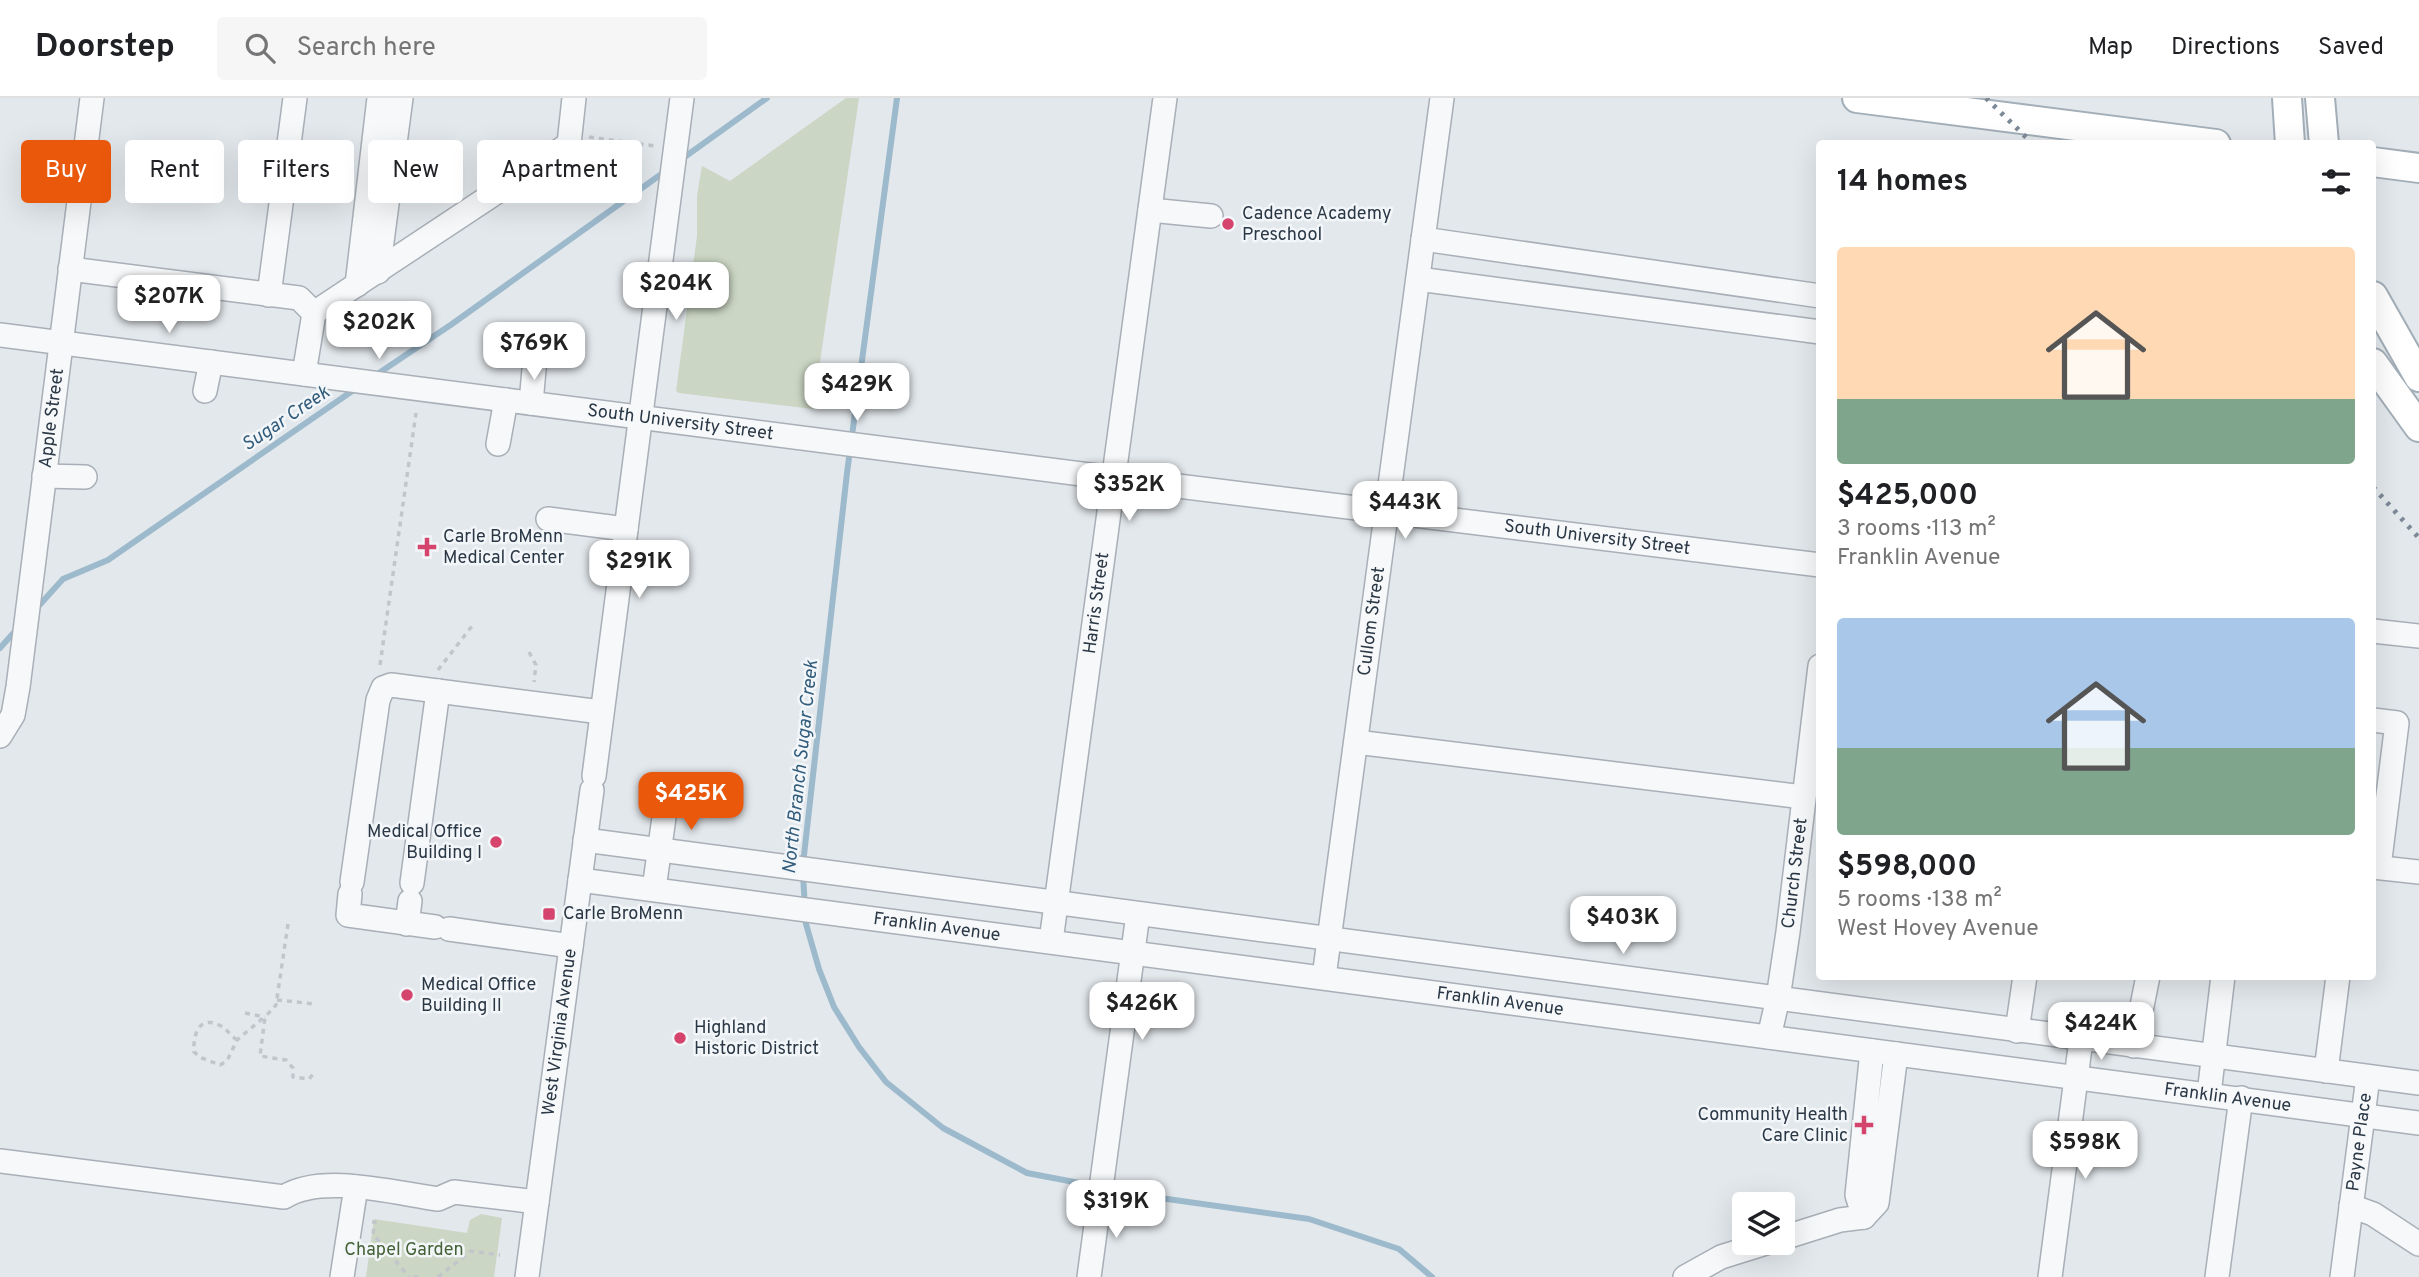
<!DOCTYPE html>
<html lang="en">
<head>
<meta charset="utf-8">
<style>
  body { margin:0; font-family:Overpass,sans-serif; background:#f6f6f6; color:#202124; height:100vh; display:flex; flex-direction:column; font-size:26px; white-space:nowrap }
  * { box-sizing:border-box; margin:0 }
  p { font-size:23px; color:#757577 }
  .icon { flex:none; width:38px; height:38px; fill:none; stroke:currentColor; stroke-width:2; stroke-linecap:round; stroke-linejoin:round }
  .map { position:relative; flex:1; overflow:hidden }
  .details { position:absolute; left:1816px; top:42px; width:560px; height:840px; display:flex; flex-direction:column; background:#fff; border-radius:7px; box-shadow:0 7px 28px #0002 }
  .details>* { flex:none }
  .hud { position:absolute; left:21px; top:42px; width:665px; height:63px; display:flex; gap:14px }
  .buttons { position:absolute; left:1732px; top:1094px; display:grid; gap:14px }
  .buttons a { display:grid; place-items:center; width:63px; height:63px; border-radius:7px; background:#fff; box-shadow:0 7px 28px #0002; font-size:35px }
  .price { position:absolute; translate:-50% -60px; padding:0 16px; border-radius:14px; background:#fff; color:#222; font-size:23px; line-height:46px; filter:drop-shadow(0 2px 4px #0008) }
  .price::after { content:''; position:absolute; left:50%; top:42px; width:21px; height:16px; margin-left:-10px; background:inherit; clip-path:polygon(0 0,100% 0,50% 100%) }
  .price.selected { background:#ea580c; color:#fff }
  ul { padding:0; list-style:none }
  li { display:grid; align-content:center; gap:14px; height:371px; padding:0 21px }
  li span { display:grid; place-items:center; height:217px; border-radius:7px; color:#555 }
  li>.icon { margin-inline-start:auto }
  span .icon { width:126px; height:126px; fill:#fffc; stroke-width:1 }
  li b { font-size:30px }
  h2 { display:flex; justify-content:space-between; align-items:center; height:84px; padding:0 21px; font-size:30px }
  .chip { padding:0 24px; border-radius:7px; background:#fff; box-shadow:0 7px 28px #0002; font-size:24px; line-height:63px }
  .chip.selected { background:#ea580c; color:#fff }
  header { display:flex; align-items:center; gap:42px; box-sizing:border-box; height:98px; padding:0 35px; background:#fff; border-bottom:2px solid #e0e0e0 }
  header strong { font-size:33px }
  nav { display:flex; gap:38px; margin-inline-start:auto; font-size:24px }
  .search { width:490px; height:63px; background:#f6f6f6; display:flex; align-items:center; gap:18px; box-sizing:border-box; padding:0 24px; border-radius:7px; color:#757577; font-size:26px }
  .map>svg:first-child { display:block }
</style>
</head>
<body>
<header>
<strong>Doorstep</strong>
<div class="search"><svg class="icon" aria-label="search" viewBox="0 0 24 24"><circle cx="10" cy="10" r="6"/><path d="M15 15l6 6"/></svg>Search here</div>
<nav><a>Map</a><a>Directions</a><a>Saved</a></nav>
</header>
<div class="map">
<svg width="2419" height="1179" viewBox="0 0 2419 1179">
  <rect width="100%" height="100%" fill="#e3e8ec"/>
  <!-- green -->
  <g fill="#cbd6c4">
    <path d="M 846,0 L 859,0 L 813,311 L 679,295 L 676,293 L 697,138 L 697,98 L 702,68 L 730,83 Z"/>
    <path d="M 481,1116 L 502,1120 L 494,1179 L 366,1179 L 374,1121 L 467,1135 L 470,1122 Z"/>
  </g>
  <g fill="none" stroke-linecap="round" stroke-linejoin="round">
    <!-- stream -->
    <g stroke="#9dbacd" stroke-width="6">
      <path d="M 679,63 L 767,0"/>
      <path d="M 373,279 L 452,226 L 667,72"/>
      <path d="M 35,512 L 63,481 L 108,462 L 358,289"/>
      <path d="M 0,550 L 18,530"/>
      <path d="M 803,766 L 847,375 L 897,0"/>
      <path d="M 803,777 L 806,826 L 819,871 L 834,909 L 859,949 L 886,984 L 943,1030 L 1027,1075 L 1153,1099 L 1309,1121 L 1399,1151 L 1432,1179"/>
    </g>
    <!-- minor casing -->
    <g stroke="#a8afb7" stroke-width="26">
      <g id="minor">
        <path d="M 1150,112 L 1211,118"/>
        <path d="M 1423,141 L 1820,198"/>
        <path d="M 70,171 L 299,200 L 314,215 L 569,46 L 574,0"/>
        <path d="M 378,174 L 401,0"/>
        <path d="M 1418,181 L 1820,234"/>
        <path d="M 357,187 L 379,0"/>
        <path d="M 269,197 L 295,0"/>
        <path id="s1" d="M 0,237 L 1113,380 L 1820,467"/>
        <path d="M 304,276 L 314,215"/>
        <path d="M 205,293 L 211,264"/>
        <path d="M 531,305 L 535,260"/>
        <path d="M 498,346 L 506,302"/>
        <path d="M 44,378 L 85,379"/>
        <path d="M 548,421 L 626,431"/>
        <path d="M 2373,533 L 2419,538"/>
        <path d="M 2373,622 L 2397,625 L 2379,769"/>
        <path id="s2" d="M 0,638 L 13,617 L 18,589 L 92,0"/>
        <path d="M 1356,644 L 1803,699"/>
        <path d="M 594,678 L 682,0"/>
        <path d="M 585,742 L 2419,985"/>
        <path d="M 2373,769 L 2419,774"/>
        <path id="s3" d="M 580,782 L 2419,1025"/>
        <path d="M 352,784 L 378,602 L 383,590 L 391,587 L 601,614"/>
        <path d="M 412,785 L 438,593"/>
        <path d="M 654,791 L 667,698"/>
        <path d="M 350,796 L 348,817 L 435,829"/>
        <path d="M 407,826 L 410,803"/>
        <path d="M 449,831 L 571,848"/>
        <path id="s4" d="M 1051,843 L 1165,0"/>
        <path id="s5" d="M 1324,879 L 1442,0"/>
        <path d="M 2017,933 L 2025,878"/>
        <path id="s6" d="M 1769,939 L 1778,900 L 1788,834 L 1820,568"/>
        <path d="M 2134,948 L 2148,878"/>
        <path d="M 1872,953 L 1857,1097 L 1864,1119 L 1877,1105 L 1896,956"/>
        <path d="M 2326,973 L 2338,878"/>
        <path d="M 2209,996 L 2223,878"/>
        <path d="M 0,1063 L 284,1099 C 322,1075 394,1095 438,1101 L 454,1094 L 537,1104"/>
        <path d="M 2351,1108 L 2373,1116 L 2419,1146"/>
        <path d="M 1783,1140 L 1840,1122 L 1864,1119"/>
        <path d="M 342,1179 L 356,1089"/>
        <path id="s7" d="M 527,1179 L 592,692"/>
        <path d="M 1089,1179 L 1138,816"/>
        <path d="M 1685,1179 L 1721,1159 L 1769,1144"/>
        <path d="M 2050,1179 L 2081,942"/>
        <path d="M 2217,1179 L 2241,1000"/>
        <path id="s8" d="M 2342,1179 L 2368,979"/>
      </g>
    </g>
    <!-- major casing -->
    <g stroke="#a2aeb8" stroke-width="32">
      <g id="major">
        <path d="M 1857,0 L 2216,46"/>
        <path d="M 2287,0 L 2290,46"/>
        <path d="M 2320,0 L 2324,46"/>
        <path d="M 2373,64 L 2419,70"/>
        <path d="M 2373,198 L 2419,279"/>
        <path d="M 2373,265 L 2419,329"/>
      </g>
    </g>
    <!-- path -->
    <g stroke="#c1c6cb" stroke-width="3.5" stroke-dasharray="5 5" stroke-linecap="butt">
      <path d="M 589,39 L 655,48"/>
      <path d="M 529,554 L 536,567 L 534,584"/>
      <path d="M 380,567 L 416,315"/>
      <path d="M 438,572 L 472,528"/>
      <path d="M 288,826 L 276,907 L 265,919 L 260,958 L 286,962 L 293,970 L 293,979 L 309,981 L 315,974"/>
      <path d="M 277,902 L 315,906"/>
      <path d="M 245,915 L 265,919"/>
      <path d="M 237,942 C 231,938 226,930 219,927 C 198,917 193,938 194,954 L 202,960 L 220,967 L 227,963 L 237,942 L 263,920"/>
      <path d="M 372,1124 L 375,1124 L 373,1136 L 409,1179"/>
      <path d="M 413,1179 L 418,1179"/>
      <path d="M 438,1179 L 471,1153 L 500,1157"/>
    </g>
    <!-- minor -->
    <use href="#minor" stroke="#f6f8fa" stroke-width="23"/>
    <!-- major -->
    <use href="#major" stroke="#fff" stroke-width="28"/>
    <!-- rail -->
    <g stroke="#7c8996" stroke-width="5" stroke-dasharray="3.5 7" stroke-linecap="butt">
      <path d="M 1986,0 L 2033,46"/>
      <path d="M 2373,389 L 2419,440"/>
    </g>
  </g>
  <!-- markers -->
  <g fill="#d5446c" stroke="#f3f6f9" stroke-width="2.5">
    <circle cx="1228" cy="126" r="7"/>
    <path d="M423.5 438.5h7v7h7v7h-7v7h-7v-7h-7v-7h7z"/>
    <circle cx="496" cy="744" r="7"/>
    <rect x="542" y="809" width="14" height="14" rx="3.5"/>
    <circle cx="407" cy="897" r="7"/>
    <circle cx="680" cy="940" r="7"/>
    <path d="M1860.5 1016.5h7v7h7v7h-7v7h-7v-7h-7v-7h7z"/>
  </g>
  <g text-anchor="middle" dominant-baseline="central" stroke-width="5" stroke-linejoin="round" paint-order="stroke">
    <!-- poi labels -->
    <g font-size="18" fill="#2a3745" stroke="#f3f6f9" text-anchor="start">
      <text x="1242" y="116">Cadence Academy<tspan x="1242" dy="21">Preschool</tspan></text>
      <text x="443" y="439">Carle BroMenn<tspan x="443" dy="21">Medical Center</tspan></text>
      <text x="482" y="734" text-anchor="end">Medical Office<tspan x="482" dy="21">Building I</tspan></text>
      <text x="563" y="816">Carle BroMenn</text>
      <text x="421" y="887">Medical Office<tspan x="421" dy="21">Building II</tspan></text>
      <text x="694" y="930">Highland<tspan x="694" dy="21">Historic District</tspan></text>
      <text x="1848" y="1017" text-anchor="end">Community Health<tspan x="1848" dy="21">Care Clinic</tspan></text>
    </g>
    <!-- street labels -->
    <g font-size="18" fill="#2a3745" stroke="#f3f6f9">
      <text stroke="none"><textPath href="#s2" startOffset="324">Apple Street</textPath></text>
      <text stroke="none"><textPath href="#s1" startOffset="686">South University Street</textPath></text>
      <text stroke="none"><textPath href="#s1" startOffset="1610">South University Street</textPath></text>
      <text stroke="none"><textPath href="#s4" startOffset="341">Harris Street</textPath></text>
      <text stroke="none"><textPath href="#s5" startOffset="359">Cullom Street</textPath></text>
      <text stroke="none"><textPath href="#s6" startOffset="166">Church Street</textPath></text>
      <text stroke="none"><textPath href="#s3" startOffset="360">Franklin Avenue</textPath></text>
      <text stroke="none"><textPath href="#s3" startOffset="928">Franklin Avenue</textPath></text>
      <text stroke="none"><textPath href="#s7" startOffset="247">West Virginia Avenue</textPath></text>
      <text stroke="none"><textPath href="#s3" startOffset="1662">Franklin Avenue</textPath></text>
      <text stroke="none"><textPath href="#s8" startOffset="136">Payne Place</textPath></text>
    </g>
    <!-- park labels -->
    <g font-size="18" fill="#446236" stroke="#f3f6f9">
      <text x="404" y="1152">Chapel Garden</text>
    </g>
    <!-- water labels -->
    <g font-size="19" font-style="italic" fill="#325c7b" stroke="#f3f6f9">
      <text transform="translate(286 321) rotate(-34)">Sugar Creek</text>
      <text transform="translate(801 669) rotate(-84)">North Branch Sugar Creek</text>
    </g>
  </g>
</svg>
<div class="buttons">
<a><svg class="icon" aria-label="layers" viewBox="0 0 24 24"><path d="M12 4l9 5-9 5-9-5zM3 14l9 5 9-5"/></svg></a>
</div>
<b class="price" style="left:676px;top:224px">$204K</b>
<b class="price" style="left:169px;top:237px">$207K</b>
<b class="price" style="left:379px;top:263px">$202K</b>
<b class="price" style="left:534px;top:284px">$769K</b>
<b class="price" style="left:857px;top:325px">$429K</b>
<b class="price" style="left:1129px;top:425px">$352K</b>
<b class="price" style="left:1405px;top:443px">$443K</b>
<b class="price" style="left:639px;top:502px">$291K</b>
<b class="price selected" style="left:691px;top:734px">$425K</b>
<b class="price" style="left:1623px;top:858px">$403K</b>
<b class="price" style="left:1142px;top:944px">$426K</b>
<b class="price" style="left:2101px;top:964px">$424K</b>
<b class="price" style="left:2085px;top:1083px">$598K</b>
<b class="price" style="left:1116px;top:1142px">$319K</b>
<div class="hud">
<a class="chip selected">Buy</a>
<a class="chip">Rent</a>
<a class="chip">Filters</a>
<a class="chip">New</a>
<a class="chip">Apartment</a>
</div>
<section class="details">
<h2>14 homes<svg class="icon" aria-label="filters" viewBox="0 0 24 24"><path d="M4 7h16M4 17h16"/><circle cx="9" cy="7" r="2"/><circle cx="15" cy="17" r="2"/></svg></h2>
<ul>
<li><span style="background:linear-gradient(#ffd9b3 70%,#7fa58c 0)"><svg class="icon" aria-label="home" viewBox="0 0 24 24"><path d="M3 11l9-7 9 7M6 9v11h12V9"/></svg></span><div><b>$425,000</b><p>3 rooms · 113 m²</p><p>Franklin Avenue</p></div></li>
<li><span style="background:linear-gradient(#a9c7e8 60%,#7fa58c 0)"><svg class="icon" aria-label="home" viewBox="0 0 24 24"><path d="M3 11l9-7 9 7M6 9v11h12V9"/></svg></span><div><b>$598,000</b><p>5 rooms · 138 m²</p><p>West Hovey Avenue</p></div></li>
</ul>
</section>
</div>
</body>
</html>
